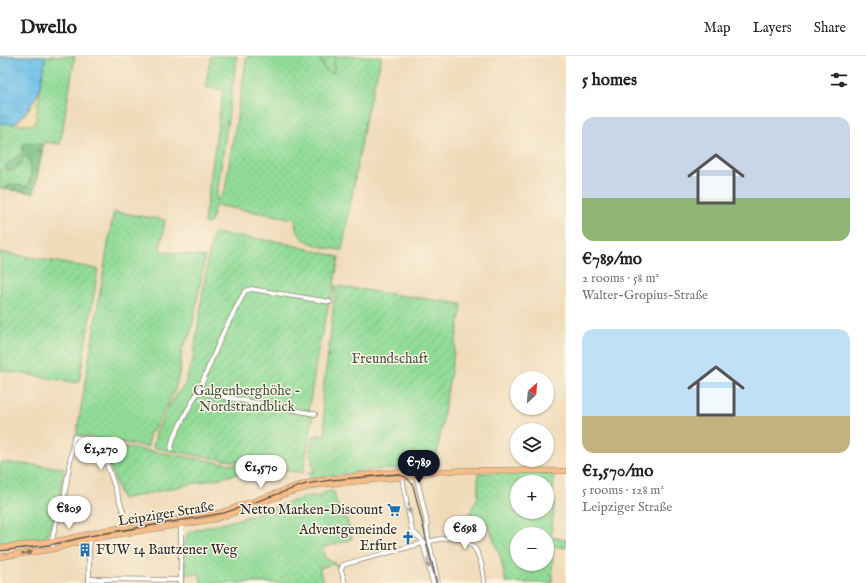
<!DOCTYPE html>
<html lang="en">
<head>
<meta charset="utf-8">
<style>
  body { margin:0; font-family:"IM FELL English",serif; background:#f2f2f2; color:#222; height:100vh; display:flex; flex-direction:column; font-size:15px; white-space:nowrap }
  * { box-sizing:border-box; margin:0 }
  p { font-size:13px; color:#767676 }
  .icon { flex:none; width:22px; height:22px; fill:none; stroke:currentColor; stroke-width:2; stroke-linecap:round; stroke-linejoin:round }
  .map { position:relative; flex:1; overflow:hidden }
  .drawer { display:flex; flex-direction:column; background:#fff; width:300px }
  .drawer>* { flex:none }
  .needle { width:26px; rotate:26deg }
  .fabs { position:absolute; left:510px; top:315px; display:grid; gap:8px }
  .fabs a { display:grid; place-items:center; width:44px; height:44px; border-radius:50%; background:#fff; box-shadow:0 1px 3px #0004; font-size:20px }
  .price { position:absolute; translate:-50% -34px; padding:0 9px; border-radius:14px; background:#fff; color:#222; font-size:13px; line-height:26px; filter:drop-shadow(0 1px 2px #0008) }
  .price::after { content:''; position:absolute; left:50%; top:24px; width:12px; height:9px; margin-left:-6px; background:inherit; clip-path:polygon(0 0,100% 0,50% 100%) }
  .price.selected { background:#111827; color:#fff }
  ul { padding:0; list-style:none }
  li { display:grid; align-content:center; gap:8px; height:212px; padding:0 16px }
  li span { display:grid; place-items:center; height:124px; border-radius:12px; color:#555 }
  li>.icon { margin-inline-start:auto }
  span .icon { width:72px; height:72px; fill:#fffc; stroke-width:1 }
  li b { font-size:17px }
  h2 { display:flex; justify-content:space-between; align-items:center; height:48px; padding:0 16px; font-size:17px }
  header { display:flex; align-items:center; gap:24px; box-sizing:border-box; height:56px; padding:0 20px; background:#fff; border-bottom:1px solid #e0e0e0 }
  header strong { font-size:19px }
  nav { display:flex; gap:22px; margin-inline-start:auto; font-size:14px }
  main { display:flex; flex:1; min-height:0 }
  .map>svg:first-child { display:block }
</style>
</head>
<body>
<header>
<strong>Dwello</strong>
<nav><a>Map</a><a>Layers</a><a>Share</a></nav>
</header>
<main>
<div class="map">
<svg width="566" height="527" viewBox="0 0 566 527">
  <defs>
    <pattern id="grass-dots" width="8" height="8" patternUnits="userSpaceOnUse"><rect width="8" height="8" fill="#92dc97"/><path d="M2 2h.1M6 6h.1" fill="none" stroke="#7ebd82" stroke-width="1.8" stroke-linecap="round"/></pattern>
    <pattern id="forest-firs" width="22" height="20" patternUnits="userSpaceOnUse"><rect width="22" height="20" fill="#75bc80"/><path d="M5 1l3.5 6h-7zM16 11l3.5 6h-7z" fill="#609969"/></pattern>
    <pattern id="sand-dots" width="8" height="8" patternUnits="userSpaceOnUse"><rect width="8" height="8" fill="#eeda9e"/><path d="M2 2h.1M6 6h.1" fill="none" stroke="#cb8" stroke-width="1.8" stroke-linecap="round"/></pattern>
    <pattern id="garden-furrows" width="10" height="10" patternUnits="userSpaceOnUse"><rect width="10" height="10" fill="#92dc97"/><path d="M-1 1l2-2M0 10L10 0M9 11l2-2" fill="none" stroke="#7ebd82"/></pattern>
    <pattern id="water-ripples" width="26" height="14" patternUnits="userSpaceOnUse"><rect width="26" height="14" fill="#6cc0e8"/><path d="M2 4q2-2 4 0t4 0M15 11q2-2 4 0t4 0" fill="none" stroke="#599cbc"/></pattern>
  </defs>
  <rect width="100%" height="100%" fill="#fcf5e5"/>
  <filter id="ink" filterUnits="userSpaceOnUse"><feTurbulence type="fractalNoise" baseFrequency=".025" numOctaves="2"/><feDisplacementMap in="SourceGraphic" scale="8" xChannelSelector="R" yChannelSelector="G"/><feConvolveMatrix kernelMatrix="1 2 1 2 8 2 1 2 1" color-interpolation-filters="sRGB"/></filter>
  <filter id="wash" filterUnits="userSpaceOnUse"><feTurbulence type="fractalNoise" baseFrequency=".012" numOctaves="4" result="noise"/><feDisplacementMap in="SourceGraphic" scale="16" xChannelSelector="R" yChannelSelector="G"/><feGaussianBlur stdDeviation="0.9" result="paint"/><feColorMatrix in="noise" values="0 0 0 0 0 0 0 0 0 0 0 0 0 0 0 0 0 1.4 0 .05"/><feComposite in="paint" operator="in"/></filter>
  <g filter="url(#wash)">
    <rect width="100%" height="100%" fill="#f0dbb9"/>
    <!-- grass -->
    <g fill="url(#grass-dots)" stroke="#5e8461" fill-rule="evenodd">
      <path d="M 0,0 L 75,0 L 60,88 L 44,86 L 34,137 L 0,132 Z"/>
      <path d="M 211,0 L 237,0 L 216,145 L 222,139 L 225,133 L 247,0 L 319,0 L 325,14 L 333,17 L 335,0 L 382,0 L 367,55 L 342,194 C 328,193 304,189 297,175 C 295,171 296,167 295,163 L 215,149 L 211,166 L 208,168 L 204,167 L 223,34 L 205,31 Z"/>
      <path d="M 116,156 L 165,164 L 160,195 L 205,201 L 191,277 L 182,292 L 180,313 L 175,334 L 153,375 L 150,376 L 148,391 L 77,379 L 77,376 L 113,158 Z"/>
      <path d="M 0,406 L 64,412 L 58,453 L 46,481 L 0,489 Z"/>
      <path d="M 478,417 L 552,417 L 554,420 L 553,441 L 555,443 L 551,481 L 566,484 L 566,492 L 553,490 L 552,527 L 506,527 L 501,503 L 488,468 L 469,458 L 478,441 ZM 517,426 L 547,426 L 547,456 L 517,456 ZM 517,478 L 547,478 L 547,508 L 517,508 Z"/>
      <path d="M 332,435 L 334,436 L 341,462 L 346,461 L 352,483 L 322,492 L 325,502 L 340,510 L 339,512 L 333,508 L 320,512 L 320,516 L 325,527 L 201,527 L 200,518 L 185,518 L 185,490 L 187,478 C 199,471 212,471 225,467 C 253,460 279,449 305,441 L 315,440 L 319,443 L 319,439 L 326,436 Z"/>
    </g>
    <!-- forest -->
    <path fill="url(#forest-firs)" stroke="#507456" d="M 31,87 L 43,89 L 34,137 L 6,133 L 8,129 L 13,128 L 27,131 L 31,120 L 31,110 L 28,102 L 24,100 L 21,108 L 12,115 L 10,113 L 7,116 L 5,112 C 11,98 23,105 23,88 Z"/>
    <!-- sand -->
    <path fill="url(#sand-dots)" stroke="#8c8264" d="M 40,32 L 35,69 L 13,68 C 26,61 34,45 40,32 Z"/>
    <!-- garden -->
    <g fill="url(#garden-furrows)" stroke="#5e8461">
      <path d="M 319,0 L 335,0 L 333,17 L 325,14 Z"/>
      <path d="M 214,177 L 280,186 L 339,201 L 333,233 L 318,293 L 308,359 L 313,360 L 303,417 L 153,392 L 156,377 L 169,349 L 185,328 L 193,304 L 208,202 Z"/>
      <path d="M 0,196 L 98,213 L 79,327 L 0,314 Z"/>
      <path d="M 335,230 L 462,248 L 435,410 L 375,414 L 311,422 L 308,418 L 308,416 L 314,415 L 310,395 L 313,380 L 326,378 L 322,341 L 331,277 Z"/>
      <path d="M 101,387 L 261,413 L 122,443 Z"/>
    </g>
    <!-- water -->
    <path fill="url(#water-ripples)" stroke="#4c768a" d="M 0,0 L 46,0 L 40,32 L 34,45 L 18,65 L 13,68 L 0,67 Z"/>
  </g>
  <g filter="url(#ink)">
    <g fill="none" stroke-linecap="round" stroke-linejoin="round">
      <!-- minor casing -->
      <g stroke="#8e8372" stroke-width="5.5">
        <g id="minor">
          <path d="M 198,336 L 315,358"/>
          <path d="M 171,393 L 173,383 L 187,355 L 198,336 L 223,277 L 245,235 L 251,233 L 330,246"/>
          <path d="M 404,419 L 402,421 L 412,475 L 421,483 L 423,487 L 433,527"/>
          <path d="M 414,419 L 417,423 L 426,462 L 428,481 L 438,527"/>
          <path d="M 54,493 L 52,484 L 56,466 L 62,454 L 74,381 L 99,385 L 123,455"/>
          <path d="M 89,523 L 181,524"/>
          <path d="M 89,527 L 89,480"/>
          <path d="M 181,527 L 181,465"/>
          <path d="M 345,527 L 341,514 L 343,509 C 363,503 384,498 405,492 C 418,489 446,479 459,482 C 479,486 483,510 484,527"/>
        </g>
      </g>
      <!-- major casing -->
      <g stroke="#8e8372" stroke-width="6">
        <g id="major">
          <path d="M 0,492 L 63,484 L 106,474 L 219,457 L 294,431 L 315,425 L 381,417 L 420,415 L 427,416"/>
          <path d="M 0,501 L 54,493 L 89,483 L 216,463 L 291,436 L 317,429 L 415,420 L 428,416 L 472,414 L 566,415"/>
        </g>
      </g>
      <!-- minor -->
      <use href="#minor" stroke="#fff" stroke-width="4"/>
      <!-- major -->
      <use href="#major" stroke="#f7bd88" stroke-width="5"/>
      <!-- tram -->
      <path stroke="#2b2b2b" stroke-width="1" d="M 0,495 L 50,489 L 89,480 L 224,457 L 306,428 L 331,424 L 396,418 L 406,421 L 413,429 L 437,527"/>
    </g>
    <!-- one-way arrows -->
    <defs><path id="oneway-solid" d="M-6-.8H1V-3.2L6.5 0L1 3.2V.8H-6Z"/></defs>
    <g fill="#a0a0a0">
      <use href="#oneway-solid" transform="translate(409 452) rotate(81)"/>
      <use href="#oneway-solid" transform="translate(428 507) rotate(77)"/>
    </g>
    <use fill="#876d55" href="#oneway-solid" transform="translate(27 497) rotate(-9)"/>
  </g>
  <!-- icons -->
  <defs>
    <g id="supermarket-bare" transform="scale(1.08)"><path d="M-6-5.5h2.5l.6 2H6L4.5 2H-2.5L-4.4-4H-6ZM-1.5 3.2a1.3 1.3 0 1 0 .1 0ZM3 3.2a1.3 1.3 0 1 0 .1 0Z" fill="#1f6fb2" stroke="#fcf5e5" stroke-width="2.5" paint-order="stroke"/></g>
    <g id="church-bare" transform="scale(1.08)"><path d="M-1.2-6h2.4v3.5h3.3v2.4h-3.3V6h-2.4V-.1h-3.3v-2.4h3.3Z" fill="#1f6fb2" stroke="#fcf5e5" stroke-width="2.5" paint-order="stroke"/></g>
    <g id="building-bare" transform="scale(1.08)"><path d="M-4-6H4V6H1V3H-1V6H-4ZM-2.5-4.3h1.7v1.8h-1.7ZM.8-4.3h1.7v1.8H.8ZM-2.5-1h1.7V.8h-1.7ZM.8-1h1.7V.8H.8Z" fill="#1f6fb2" stroke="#fcf5e5" stroke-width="2.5" paint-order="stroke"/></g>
  </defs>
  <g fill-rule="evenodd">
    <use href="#supermarket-bare" x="394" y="454"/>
    <use href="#church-bare" x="408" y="482"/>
    <use href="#building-bare" x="85" y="494"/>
  </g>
  <g text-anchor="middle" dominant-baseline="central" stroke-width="3" stroke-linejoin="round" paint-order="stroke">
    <!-- park labels -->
    <g font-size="14" fill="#455746" stroke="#fcf5e5">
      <text x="390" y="303">Freundschaft</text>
      <text x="247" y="335">Galgenberghöhe -<tspan x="247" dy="16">Nordstrandblick</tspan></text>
    </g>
    <!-- poi labels -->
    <g font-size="14" fill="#2b2b2b" stroke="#fcf5e5" text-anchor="end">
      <text x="383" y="454">Netto Marken-Discount</text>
      <text x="397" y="474">Adventgemeinde<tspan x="397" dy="16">Erfurt</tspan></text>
      <text x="96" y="494" text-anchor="start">FUW 14 Bautzener Weg</text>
    </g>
    <!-- street labels -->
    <g font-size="14" fill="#2b2b2b" stroke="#fcf5e5">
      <text transform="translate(166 458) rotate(-9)">Leipziger Straße</text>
    </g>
  </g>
</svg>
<div class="fabs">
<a><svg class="needle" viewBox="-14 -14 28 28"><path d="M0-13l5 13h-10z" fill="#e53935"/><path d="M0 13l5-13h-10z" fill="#767676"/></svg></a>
<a><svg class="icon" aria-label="layers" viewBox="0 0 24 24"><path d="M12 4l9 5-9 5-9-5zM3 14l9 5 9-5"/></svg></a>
<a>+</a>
<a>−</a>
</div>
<b class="price" style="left:101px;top:415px">€1,270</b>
<b class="price selected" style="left:419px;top:428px">€789</b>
<b class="price" style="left:261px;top:433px">€1,570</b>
<b class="price" style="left:69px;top:474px">€809</b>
<b class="price" style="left:465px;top:494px">€698</b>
</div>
<section class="drawer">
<h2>5 homes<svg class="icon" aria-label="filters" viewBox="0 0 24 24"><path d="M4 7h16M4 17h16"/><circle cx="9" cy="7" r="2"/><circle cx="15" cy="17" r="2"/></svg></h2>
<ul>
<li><span style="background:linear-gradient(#c9d6e8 65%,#8fb573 0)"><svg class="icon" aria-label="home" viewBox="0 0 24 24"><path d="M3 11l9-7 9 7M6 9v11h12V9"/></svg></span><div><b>€789/mo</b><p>2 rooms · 58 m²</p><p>Walter-Gropius-Straße</p></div></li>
<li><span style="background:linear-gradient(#bfe0f5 70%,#c2b280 0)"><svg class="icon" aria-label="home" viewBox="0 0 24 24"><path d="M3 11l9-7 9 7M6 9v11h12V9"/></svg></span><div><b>€1,570/mo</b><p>5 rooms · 128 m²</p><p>Leipziger Straße</p></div></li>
</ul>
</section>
</main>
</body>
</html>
